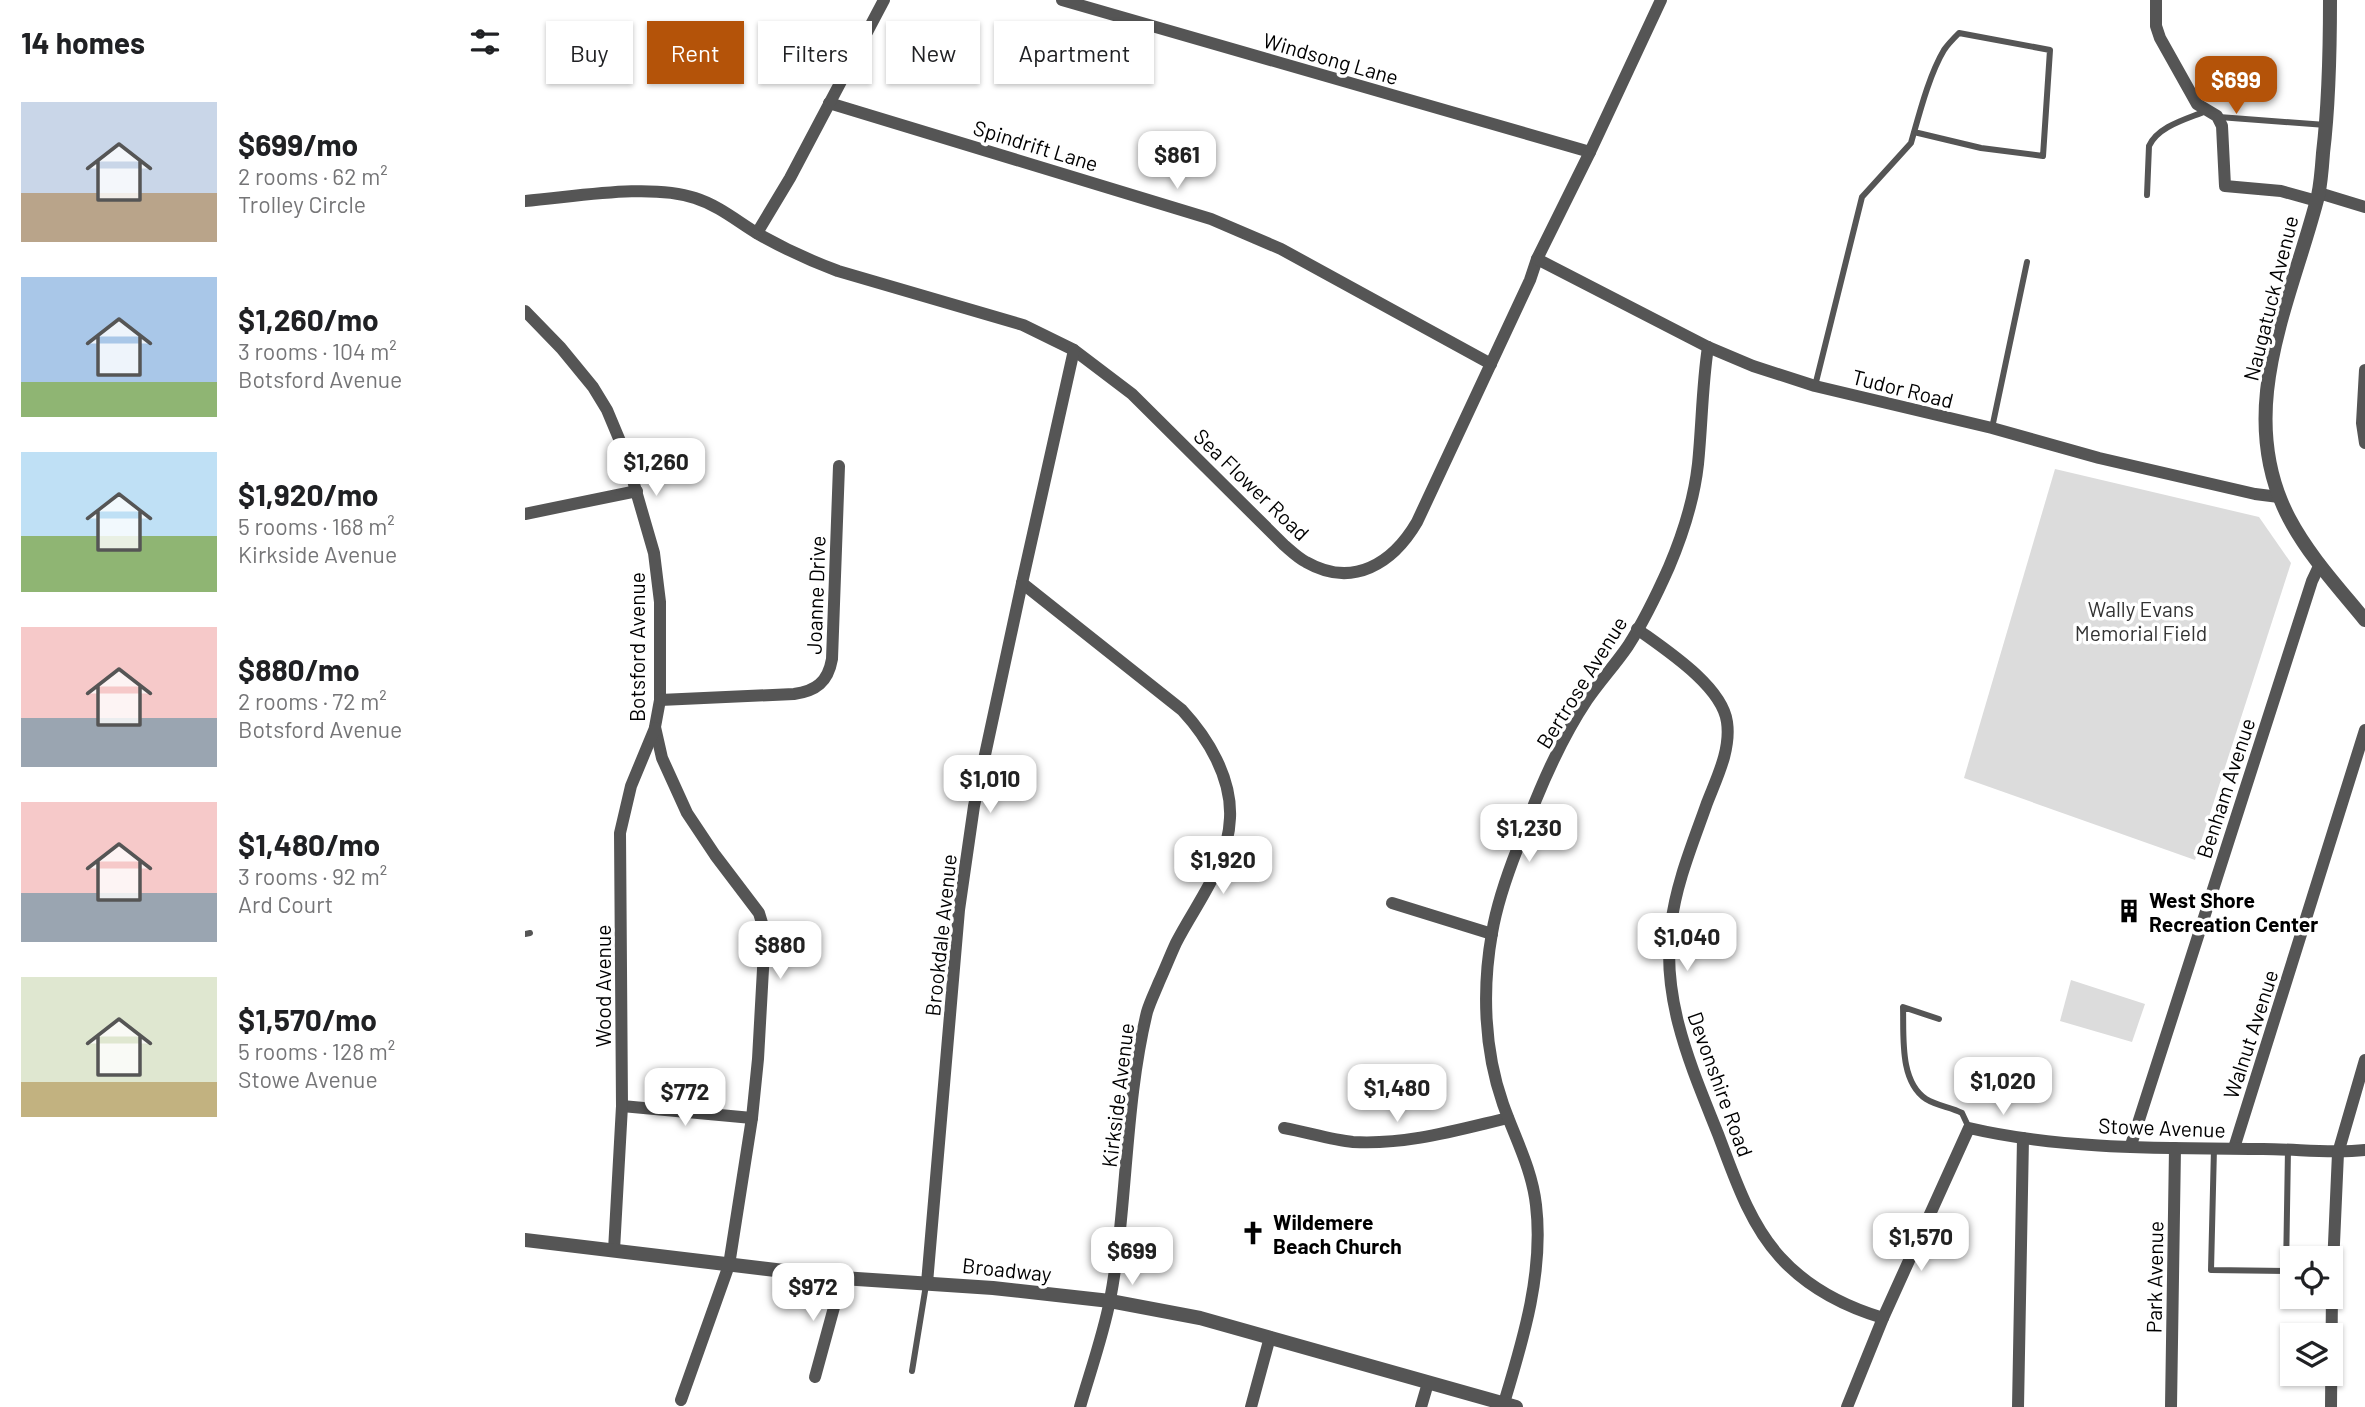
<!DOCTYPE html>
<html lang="en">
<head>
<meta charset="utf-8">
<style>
  body { margin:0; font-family:Barlow,sans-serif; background:#f2f2f2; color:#202124; height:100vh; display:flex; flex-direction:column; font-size:26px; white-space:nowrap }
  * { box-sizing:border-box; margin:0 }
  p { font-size:23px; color:#757577 }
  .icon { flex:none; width:38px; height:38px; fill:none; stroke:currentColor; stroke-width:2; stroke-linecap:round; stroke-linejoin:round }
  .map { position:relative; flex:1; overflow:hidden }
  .side { display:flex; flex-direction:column; background:#fff; width:525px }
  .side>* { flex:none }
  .hud { position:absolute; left:21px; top:21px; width:665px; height:63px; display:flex; gap:14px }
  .controls { position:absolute; left:1755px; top:1246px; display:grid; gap:14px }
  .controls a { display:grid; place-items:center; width:63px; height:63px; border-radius:0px; background:#fff; box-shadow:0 2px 5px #0004; font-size:35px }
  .price { position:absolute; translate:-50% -60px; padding:0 16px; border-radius:14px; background:#fff; color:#222; font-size:23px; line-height:46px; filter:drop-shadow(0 2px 4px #0008) }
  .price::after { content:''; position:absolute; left:50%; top:42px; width:21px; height:16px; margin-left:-10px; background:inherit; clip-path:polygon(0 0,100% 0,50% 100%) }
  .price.on { background:#b45309; color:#fff }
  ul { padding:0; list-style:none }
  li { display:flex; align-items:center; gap:21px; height:175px; padding:0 21px }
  li span { display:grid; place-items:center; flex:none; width:196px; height:140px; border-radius:0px; color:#555 }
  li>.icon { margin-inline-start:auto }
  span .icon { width:84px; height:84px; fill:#fffc; stroke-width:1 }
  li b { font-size:30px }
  h2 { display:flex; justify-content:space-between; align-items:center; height:84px; padding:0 21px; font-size:30px }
  .pill { padding:0 24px; border-radius:0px; background:#fff; box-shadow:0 2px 5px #0004; font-size:24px; line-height:63px }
  .pill.on { background:#b45309; color:#fff }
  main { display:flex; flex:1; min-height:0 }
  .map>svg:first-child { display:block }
</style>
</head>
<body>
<main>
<section class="side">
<h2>14 homes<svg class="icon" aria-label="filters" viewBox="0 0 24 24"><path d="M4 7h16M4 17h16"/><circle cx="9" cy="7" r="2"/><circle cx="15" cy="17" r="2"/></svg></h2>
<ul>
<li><span style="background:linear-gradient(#c9d6e8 65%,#b9a48a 0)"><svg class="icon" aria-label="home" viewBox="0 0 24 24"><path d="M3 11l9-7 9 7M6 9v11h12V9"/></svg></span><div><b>$699/mo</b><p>2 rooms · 62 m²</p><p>Trolley Circle</p></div></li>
<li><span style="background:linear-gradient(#a9c7e8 75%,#8fb573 0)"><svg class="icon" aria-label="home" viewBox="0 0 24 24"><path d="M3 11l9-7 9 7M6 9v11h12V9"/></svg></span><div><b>$1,260/mo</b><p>3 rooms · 104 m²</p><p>Botsford Avenue</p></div></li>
<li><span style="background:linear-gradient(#bfe0f5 60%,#8fb573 0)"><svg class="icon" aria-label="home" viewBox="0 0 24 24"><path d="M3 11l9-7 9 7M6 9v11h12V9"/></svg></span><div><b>$1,920/mo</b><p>5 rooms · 168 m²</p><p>Kirkside Avenue</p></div></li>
<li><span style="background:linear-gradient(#f6c9c9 65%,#9aa5b1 0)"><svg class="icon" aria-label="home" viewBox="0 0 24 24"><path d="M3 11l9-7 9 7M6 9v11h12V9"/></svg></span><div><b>$880/mo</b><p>2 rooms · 72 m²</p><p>Botsford Avenue</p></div></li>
<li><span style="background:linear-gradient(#f6c9c9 65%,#9aa5b1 0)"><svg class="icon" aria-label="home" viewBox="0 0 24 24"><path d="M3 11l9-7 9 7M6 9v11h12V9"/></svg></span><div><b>$1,480/mo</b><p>3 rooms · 92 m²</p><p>Ard Court</p></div></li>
<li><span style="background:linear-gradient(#dfe7d0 75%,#c2b280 0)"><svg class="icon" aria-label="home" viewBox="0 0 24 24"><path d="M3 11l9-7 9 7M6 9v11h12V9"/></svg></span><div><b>$1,570/mo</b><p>5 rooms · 128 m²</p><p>Stowe Avenue</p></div></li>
</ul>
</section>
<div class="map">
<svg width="1840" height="1407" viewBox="0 0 1840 1407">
  <rect width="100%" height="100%" fill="#fff"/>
  <!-- green -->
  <g fill="#dcdcdc">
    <path d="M 1530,469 L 1734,517 L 1766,563 L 1670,860 L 1439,778 Z"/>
    <path d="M 1546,980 L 1620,1004 L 1607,1042 L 1535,1021 Z"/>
  </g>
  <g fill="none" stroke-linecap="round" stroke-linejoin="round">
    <!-- service -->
    <g stroke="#555" stroke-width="6">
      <path d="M 1694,117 L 1801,125"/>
      <path d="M 1622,195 L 1624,146 C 1633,126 1662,119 1681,111"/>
      <path d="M 1290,386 L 1337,197 L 1386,143 C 1394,115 1404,75 1419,50 C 1423,44 1429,38 1434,33 L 1525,50 L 1518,156 L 1456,148 L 1389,132"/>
      <path d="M 1467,428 L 1502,262"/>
      <path d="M 0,934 L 5,933"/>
      <path d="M 1414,1019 L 1378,1007 C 1379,1035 1374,1081 1401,1099 C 1412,1106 1426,1107 1437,1113 L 1444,1128"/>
      <path d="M 1689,1148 L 1686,1270 L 1761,1271 L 1763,1149"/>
      <path d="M 387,1371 L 401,1285"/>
    </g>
    <!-- minor -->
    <g stroke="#555" stroke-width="12">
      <path d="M 537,0 L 1065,152"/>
      <path d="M 1631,0 L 1631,26 L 1635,38 L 1672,104 L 1692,116 L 1697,126 L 1700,186 L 1756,191 L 1792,201"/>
      <path d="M 304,103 L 686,219 L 756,249 L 966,364"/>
      <path d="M 1794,193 L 1840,207"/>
      <path d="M 0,201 C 50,197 124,183 170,198 C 195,206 213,222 235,235 C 260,249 286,261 313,271 L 498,325 L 549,350 L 607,394 L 759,545 C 766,551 773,558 781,562 C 828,589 868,563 892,522 L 1005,280 L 1012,259 L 1065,152 L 1136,0"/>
      <path d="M 232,233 L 265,178 L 359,0"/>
      <path d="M 1012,259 L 1183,347 L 1228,366 L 1290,386 L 1467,428 L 1574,458 L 1730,494 L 1754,497"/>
      <path d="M 0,311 L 36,348 L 68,387 L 82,410 L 100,453 L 129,553 L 135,602 L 135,700 L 130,727 L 137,758 L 162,813 L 190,855 L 234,913 L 240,933 L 233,1059 L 227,1118 L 204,1265 L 156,1400"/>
      <path d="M 1840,370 L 1837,423 L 1840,443"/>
      <path d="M 0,514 L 112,491"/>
      <path d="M 497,583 L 657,710 C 683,738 707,778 705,818 C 703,866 672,902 651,943 C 645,956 640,969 634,982 C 630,992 625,1002 622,1012 C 599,1106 603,1205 585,1300 C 578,1336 565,1372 555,1407"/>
      <path d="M 1112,629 C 1141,650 1197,686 1202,722 C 1206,750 1192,777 1182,803 C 1168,843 1151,883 1146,925 C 1136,1000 1166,1066 1193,1134 C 1209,1176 1224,1223 1255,1257 C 1283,1288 1318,1306 1358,1318"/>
      <path d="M 135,700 L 269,694 C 291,691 303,682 307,659 L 314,466"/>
      <path d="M 867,903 L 967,934"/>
      <path d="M 97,1106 L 227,1118"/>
      <path d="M 759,1128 C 782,1132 806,1140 828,1142 C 882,1145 932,1130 983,1118"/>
      <path d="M 1606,1145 L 1787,581 L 1795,564"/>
      <path d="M 1709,1148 L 1840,730"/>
      <path d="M 89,1250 L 97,1106 L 95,833 L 106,786 L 130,728"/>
      <path d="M 402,1283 L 434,910 L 449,806 L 497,583 L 549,350"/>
      <path d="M 290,1377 L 317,1278"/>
      <path d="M 979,1403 C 998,1340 1019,1272 1011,1205 C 1007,1169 990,1138 978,1104 C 959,1050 957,989 967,933 C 972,903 982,875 993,847 C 1011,796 1032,745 1062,700 C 1075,681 1090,665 1103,646 C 1119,621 1132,594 1144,567 C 1158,534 1169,500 1173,464 C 1177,425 1177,386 1183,347"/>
      <path d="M 726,1407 L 745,1337"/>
      <path d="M 896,1407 L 903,1383"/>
      <path d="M 1322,1407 L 1358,1318 L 1444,1128 C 1538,1150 1643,1148 1738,1149 C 1773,1149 1806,1154 1840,1150"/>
      <path d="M 1493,1407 L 1498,1138"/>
      <path d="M 1646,1407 L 1650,1148"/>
      <path d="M 1806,1407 L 1807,1289 L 1813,1153 L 1840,1060"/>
    </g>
    <!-- tertiary -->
    <g stroke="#555" stroke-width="14">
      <path d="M 1805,0 C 1805,51 1804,103 1798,153 C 1797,167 1796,182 1793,196 C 1766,302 1708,411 1764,518 C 1784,556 1814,588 1840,620"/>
      <path d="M 0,1240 L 317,1278 L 468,1288 L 585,1301 L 675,1318 L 991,1407"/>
    </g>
  </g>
  <!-- icons -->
  <defs>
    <g id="building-bare" transform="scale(1.89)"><path d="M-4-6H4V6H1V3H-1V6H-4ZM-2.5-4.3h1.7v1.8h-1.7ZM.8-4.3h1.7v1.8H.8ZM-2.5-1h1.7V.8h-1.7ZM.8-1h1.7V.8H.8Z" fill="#000" stroke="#fff" stroke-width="2.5" paint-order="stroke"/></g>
    <g id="church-bare" transform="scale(1.89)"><path d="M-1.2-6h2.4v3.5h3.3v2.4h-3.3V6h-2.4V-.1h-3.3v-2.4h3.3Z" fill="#000" stroke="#fff" stroke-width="2.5" paint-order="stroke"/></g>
  </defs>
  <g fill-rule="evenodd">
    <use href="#building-bare" x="1604" y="911"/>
    <use href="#church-bare" x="728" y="1233"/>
  </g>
  <g text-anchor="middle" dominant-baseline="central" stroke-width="7" stroke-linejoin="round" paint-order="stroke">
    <!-- street labels -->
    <g font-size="21" fill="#000" stroke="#fff">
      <text transform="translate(806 58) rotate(16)">Windsong Lane</text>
      <text transform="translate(511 145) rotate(17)">Spindrift Lane</text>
      <text transform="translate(1745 298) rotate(-76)">Naugatuck Avenue</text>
      <text transform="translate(1378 388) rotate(14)">Tudor Road</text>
      <text transform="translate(727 484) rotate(44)">Sea Flower Road</text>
      <text transform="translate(290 595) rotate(-88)">Joanne Drive</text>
      <text transform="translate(111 647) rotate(-90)">Botsford Avenue</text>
      <text transform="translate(1056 682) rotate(-58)">Bertrose Avenue</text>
      <text transform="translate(1700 788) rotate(-72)">Benham Avenue</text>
      <text transform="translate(415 935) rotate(-84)">Brookdale Avenue</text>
      <text transform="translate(77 986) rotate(-90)">Wood Avenue</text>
      <text transform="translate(1725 1034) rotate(-72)">Walnut Avenue</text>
      <text transform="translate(1196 1084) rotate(70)">Devonshire Road</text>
      <text transform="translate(592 1095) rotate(-83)">Kirkside Avenue</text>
      <text transform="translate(1637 1127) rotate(2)">Stowe Avenue</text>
      <text transform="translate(482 1269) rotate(6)">Broadway</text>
      <text transform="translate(1629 1277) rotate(-89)">Park Avenue</text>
    </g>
    <!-- park labels -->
    <g font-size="21" fill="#333" stroke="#fff">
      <text x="1616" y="608">Wally Evans<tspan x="1616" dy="24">Memorial Field</tspan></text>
    </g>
    <!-- poi labels -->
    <g font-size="21" font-weight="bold" fill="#000" stroke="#fff" text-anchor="start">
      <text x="1624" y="899">West Shore<tspan x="1624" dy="24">Recreation Center</tspan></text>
      <text x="748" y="1221">Wildemere<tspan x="748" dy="24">Beach Church</tspan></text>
    </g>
  </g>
</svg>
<div class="controls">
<a><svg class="icon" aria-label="locate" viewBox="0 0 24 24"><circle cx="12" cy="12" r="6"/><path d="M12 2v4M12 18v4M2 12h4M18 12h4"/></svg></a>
<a><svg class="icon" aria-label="layers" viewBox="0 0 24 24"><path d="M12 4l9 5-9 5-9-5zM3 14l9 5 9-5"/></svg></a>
</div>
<b class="price on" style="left:1711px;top:116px">$699</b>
<b class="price" style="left:652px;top:191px">$861</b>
<b class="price" style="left:131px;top:498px">$1,260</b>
<b class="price" style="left:465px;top:815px">$1,010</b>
<b class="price" style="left:1004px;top:864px">$1,230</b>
<b class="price" style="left:698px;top:896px">$1,920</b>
<b class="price" style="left:1162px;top:973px">$1,040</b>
<b class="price" style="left:255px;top:981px">$880</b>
<b class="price" style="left:1478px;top:1117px">$1,020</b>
<b class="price" style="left:872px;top:1124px">$1,480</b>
<b class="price" style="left:160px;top:1128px">$772</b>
<b class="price" style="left:1396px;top:1273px">$1,570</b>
<b class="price" style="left:607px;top:1287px">$699</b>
<b class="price" style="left:288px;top:1323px">$972</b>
<div class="hud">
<a class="pill">Buy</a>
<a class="pill on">Rent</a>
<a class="pill">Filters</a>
<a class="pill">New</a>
<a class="pill">Apartment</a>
</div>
</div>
</main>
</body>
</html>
